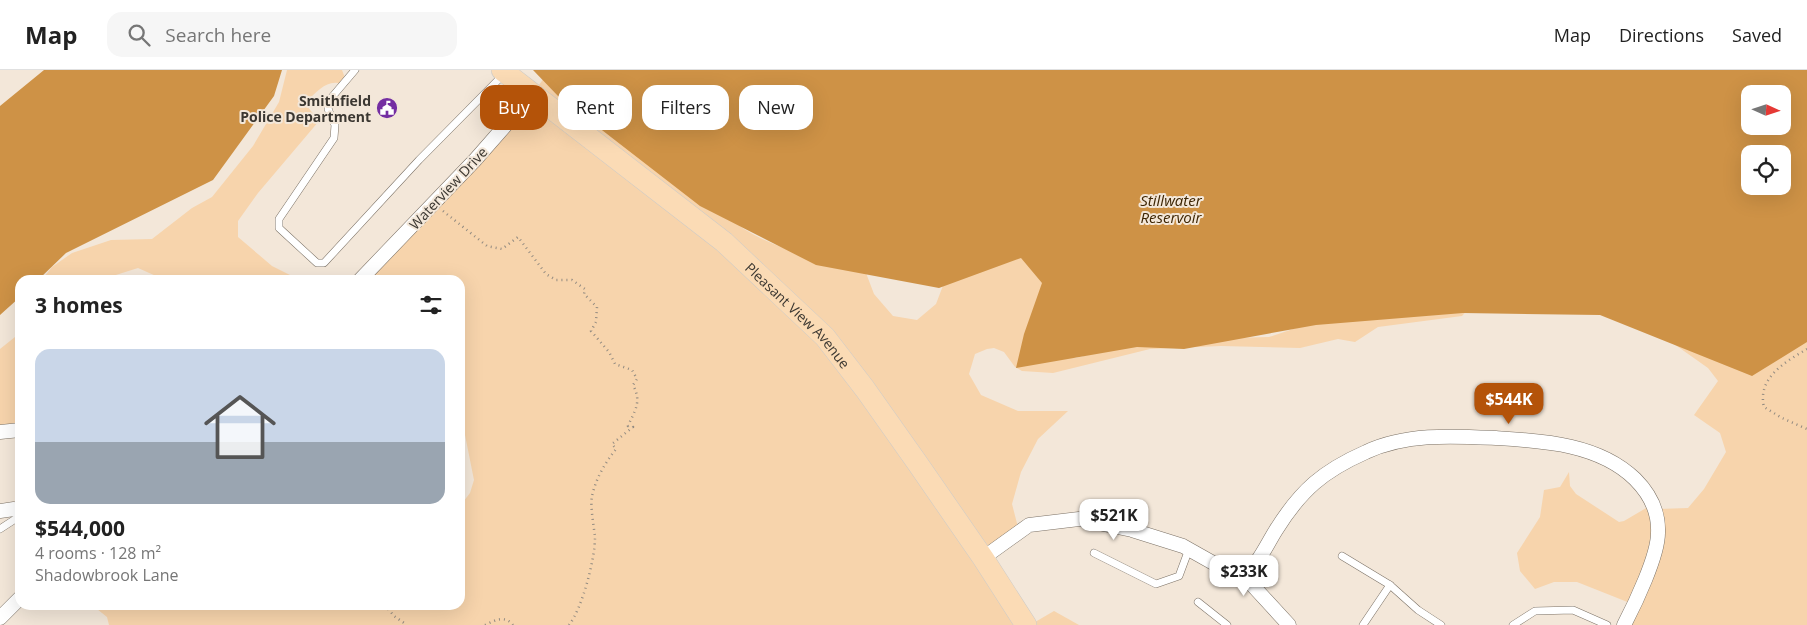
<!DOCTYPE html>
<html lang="en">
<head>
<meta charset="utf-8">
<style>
  body { margin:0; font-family:"Open Sans",sans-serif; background:#f6f6f6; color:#222; height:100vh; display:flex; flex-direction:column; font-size:19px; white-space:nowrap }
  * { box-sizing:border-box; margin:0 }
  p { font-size:16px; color:#767676 }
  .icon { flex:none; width:28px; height:28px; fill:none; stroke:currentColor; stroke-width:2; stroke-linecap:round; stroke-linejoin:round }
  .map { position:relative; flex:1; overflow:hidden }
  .panel { position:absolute; left:15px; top:205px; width:450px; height:335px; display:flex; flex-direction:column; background:#fff; border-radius:15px; box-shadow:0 5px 20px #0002 }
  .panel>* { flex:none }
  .top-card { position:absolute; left:480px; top:15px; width:475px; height:45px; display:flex; gap:10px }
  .needle { width:32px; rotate:93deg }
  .tools { position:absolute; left:1741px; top:15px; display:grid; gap:10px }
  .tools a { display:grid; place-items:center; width:50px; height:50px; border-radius:10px; background:#fff; box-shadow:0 5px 20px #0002; font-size:25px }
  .price { position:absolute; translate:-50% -42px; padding:0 11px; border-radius:10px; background:#fff; color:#222; font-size:16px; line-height:32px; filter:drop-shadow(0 1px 2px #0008) }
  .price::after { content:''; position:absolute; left:50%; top:30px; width:15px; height:11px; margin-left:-8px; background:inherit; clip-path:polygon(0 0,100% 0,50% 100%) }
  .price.on { background:#b45309; color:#fff }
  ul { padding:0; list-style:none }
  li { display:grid; align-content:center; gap:10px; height:265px; padding:0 20px }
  li span { display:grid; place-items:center; height:155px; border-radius:15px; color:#555 }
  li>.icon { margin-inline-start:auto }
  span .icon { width:90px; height:90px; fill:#fffc; stroke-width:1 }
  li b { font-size:21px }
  h2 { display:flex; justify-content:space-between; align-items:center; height:60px; padding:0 20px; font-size:21px }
  .pill { padding:0 18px; border-radius:15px; background:#fff; box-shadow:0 5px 20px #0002; font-size:18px; line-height:45px }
  .pill.on { background:#b45309; color:#fff }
  header { display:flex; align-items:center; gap:30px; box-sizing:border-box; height:70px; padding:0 25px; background:#fff; border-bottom:1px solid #e0e0e0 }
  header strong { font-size:24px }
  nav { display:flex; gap:28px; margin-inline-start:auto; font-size:18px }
  .search { width:350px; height:45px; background:#f6f6f6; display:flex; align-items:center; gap:12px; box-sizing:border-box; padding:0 18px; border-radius:15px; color:#767676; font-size:19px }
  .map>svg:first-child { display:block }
</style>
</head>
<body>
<header>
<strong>Map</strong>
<div class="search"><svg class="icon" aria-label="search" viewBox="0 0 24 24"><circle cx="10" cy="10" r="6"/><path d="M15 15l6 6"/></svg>Search here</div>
<nav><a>Map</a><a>Directions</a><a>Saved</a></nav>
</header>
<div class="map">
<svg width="1807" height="555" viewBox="0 0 1807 555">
  <rect width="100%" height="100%" fill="#f3e7d9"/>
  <!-- green -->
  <g fill="#f7d4ac" fill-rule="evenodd">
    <path d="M 287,0 L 342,0 L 345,8 L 342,14 C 327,9 318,21 307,31 L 307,36 L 319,51 L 258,123 L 238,151 L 238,167 L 272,196 L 294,207 L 289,210 L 165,210 L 138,198 L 100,210 L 44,210 L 44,207 L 52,197 L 72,183 L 111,170 L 152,169 L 192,138 L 212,127 L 253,76 L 279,32 Z"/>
    <path d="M 544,8 L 744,159 C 782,182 825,191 866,203 L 874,224 L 893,246 L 917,250 L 936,234 L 947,205 L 1020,176 L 1043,208 L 1045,284 L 1076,288 L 1146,270 L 1269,267 L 1296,258 L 1319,242 L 1471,236 L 1462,246 L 1378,257 L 1355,272 L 1338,269 L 1300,278 L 1221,276 L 1150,279 L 1053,303 L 1022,301 L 1015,297 L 1004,282 L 994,278 L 987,279 L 975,284 L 969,304 L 981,325 L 1018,341 L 1068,341 L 1038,369 L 1021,402 L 1012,434 L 1019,461 L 977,486 L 1020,555 L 109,555 L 107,547 L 92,535 L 460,535 L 460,436 L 470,423 L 474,410 L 463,355 L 460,351 L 460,296 L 462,289 L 460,287 L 460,210 L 362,210 L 531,26 Z"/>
    <path d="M 1782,56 L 1807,135 L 1807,555 L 1626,555 L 1635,535 L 1577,512 L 1554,512 L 1535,519 L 1520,501 L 1517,483 L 1540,447 L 1544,420 L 1560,417 L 1569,402 L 1570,416 L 1576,424 L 1619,452 L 1624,451 L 1653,434 L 1658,439 L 1688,438 L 1704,419 L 1726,382 L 1720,363 L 1694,345 L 1718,311 L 1708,298 L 1674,274 L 1671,114 ZM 1750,84 L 1782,84 L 1782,116 L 1750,116 Z"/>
    <path d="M 20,263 L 20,360 L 0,363 L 0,279 Z"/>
    <path d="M 1054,541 L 1079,555 L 1030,555 Z"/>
  </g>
  <!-- water -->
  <g fill="#ce9246" fill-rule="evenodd">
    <path d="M 44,0 L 282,0 L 274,26 L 213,110 L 66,183 L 38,210 L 20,210 L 20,227 L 0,245 L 0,36 Z"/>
    <path d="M 533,0 L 1807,0 L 1807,272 L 1752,306 L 1600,245 L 1463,243 L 1316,255 L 1184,279 L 1137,277 L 1016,298 L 1024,264 L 1042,213 L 1021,188 L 939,218 L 816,195 L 700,136 L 558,26 ZM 1750,24 L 1782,24 L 1782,56 L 1750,56 ZM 1750,84 L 1782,84 L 1782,116 L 1750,116 Z"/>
  </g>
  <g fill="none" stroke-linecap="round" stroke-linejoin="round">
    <!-- service casing -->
    <g stroke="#7b7165" stroke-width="8">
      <g id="service">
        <path d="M 355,0 L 332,27 L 328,39 L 335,55 L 334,68 L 279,149 L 279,158 L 317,193 L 324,193 L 419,90 L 503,5"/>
        <path d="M 0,459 L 20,446"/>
        <path d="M 1094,483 L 1156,514 L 1179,506 L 1189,479"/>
        <path d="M 1342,486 L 1390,515"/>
        <path d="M 1198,532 L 1227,555"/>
        <path d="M 1363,555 L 1390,515 L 1418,540 L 1441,555"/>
        <path d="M 1513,555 L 1535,541 L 1573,540 L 1607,555"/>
      </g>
    </g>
    <!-- minor casing -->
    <g stroke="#7b7165" stroke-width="15">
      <g id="minor">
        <path d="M 360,210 L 475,90 L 533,24"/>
        <path d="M 0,362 L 20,360"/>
        <path d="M 0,441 L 14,439 L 20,441"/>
        <path d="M 983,488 L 1029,455 L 1079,449 L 1132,460 L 1183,476 L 1215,494 L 1244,506"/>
        <path d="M 0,548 L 20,528"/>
        <path d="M 1289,555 L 1244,506 C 1259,493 1266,476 1276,460 C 1301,420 1323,401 1366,382 C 1406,363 1454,366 1496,368 C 1544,371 1599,374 1635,409 C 1650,424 1659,442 1658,463 C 1658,486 1635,534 1624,555"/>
      </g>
    </g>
    <!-- primary casing -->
    <g stroke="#cccbc9" stroke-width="22">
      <g id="primary">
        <path id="s1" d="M 502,0 L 724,172 L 825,267 L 865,319 L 918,394 L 983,488 L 1026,555"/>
      </g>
    </g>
    <!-- path -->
    <g stroke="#938b81" stroke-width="2.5" stroke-dasharray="1 4" stroke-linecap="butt">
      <path d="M 443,141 L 487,176 L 502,179 L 518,167 L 546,204 L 556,210 L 572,210 L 585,219 L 584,224 L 597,237 L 596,252 L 591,261 L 609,282 L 615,294 L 632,300 L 637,309 L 633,315 C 642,332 635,340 628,356 L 633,357 L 612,374 L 616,379 C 605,393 596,408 592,426 C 590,437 594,456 595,468 C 595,489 582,539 569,555"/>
      <path d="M 1807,279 C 1785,292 1757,308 1764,337 L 1782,348 L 1807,359"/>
      <path d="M 385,535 L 394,546 L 407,555"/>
      <path d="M 485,555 C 495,550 505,545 513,555"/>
    </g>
    <!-- service -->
    <use href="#service" stroke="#fff" stroke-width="7"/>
    <!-- minor -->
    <use href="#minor" stroke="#fff" stroke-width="14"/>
    <!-- primary -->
    <use href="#primary" stroke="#fbdbb5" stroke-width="21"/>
  </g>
  <!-- icons -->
  <defs>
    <g id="civic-disc" transform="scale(1.125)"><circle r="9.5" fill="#742ea2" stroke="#f3e7d9"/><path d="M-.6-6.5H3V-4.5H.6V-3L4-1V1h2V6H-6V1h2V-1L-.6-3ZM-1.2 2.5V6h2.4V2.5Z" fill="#fff"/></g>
  </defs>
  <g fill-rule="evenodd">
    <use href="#civic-disc" x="387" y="38"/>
  </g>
  <g text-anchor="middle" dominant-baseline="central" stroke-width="4" stroke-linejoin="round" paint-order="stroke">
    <!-- poi labels -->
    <g font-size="14" font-weight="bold" fill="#3b3731" stroke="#f3e7d9" text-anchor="end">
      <text x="371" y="30">Smithfield<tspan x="371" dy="16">Police Department</tspan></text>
    </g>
    <!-- street labels -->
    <g font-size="14" fill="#3b3731" stroke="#f3e7d9">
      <text transform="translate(448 118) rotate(-47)">Waterview Drive</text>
      <text stroke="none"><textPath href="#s1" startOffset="385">Pleasant View Avenue</textPath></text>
    </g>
    <!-- water labels -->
    <g font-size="15" font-style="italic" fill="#3d2503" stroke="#f3e7d9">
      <text x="1171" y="130">Stillwater<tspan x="1171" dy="17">Reservoir</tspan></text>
    </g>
  </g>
</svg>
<div class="tools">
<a><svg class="needle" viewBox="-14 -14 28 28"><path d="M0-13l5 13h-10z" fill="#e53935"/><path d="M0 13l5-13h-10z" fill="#767676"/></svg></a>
<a><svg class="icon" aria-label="locate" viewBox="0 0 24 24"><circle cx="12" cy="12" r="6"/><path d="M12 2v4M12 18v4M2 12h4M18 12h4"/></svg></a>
</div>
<b class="price on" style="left:1509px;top:355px">$544K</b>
<b class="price" style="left:1114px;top:471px">$521K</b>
<b class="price" style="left:1244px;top:527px">$233K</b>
<div class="top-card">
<a class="pill on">Buy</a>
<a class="pill">Rent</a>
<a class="pill">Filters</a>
<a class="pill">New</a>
</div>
<section class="panel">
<h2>3 homes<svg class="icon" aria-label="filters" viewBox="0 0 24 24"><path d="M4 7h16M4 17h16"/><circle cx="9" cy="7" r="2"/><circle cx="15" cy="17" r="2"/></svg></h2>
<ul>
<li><span style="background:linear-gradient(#c9d6e8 60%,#9aa5b1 0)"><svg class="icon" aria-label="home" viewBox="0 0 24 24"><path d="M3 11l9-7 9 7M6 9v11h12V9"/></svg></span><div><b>$544,000</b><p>4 rooms · 128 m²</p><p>Shadowbrook Lane</p></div></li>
</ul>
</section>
</div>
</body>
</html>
